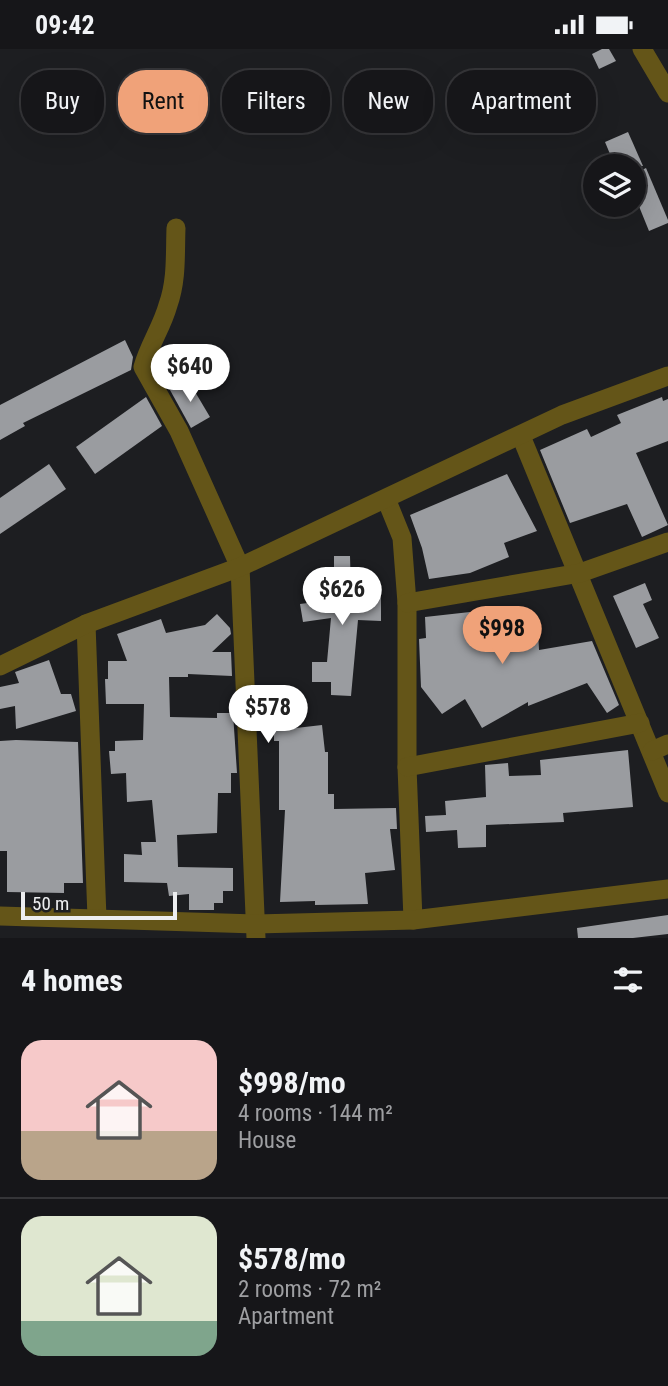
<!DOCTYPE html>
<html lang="en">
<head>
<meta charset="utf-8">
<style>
  body { margin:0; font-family:"Roboto Condensed",sans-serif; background:#1f1f22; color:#f1f3f6; height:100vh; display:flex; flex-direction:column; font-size:26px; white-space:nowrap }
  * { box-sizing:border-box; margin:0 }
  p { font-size:23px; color:#9e9fa2 }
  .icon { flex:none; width:38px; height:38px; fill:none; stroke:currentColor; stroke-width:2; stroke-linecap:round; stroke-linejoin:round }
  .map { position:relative; height:889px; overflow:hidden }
  .sheet { display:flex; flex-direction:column; background:#161619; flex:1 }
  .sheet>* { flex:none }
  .top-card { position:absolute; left:21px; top:21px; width:626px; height:63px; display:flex; gap:14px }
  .controls { position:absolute; left:583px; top:105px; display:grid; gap:14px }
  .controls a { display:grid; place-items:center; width:63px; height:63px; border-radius:50%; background:#161619; box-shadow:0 7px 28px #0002,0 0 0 2px #353538; font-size:35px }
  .scale { position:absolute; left:21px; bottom:18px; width:156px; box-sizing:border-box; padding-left:7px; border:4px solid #edeef0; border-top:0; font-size:19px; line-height:24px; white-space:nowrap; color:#edeef0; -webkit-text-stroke:5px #1d1e21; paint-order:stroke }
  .price { position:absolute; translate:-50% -60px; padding:0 16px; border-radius:24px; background:#fff; color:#222; font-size:23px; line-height:46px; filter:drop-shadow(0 2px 4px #0008) }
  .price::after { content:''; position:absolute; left:50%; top:42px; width:21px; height:16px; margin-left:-10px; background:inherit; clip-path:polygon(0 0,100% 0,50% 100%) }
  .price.current { background:#f0a279; color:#111 }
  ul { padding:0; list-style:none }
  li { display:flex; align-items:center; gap:21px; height:175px; padding:0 21px }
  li+li { border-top:2px solid #353538 }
  li span { display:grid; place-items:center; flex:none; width:196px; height:140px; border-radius:21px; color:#555 }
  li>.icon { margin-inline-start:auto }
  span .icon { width:84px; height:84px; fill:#fffc; stroke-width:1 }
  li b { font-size:30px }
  h2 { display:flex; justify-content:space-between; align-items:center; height:84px; padding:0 21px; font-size:30px }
  .tag { padding:0 24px; border-radius:28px; background:#161619; box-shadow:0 7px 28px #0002,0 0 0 2px #353538; font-size:24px; line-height:63px }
  .tag.current { background:#f0a279; color:#111 }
  .status { display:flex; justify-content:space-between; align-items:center; height:49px; padding:0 35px; background:#161619; direction:ltr }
  .status svg { height:19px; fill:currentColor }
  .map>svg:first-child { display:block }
</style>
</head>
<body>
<div class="status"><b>09:42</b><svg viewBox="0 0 49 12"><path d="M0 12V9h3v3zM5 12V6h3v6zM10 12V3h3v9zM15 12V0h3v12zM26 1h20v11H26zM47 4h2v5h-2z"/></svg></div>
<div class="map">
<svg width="668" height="889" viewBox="0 0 668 889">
  <rect width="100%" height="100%" fill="#1d1e21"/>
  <!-- building -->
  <g fill="#9a9ca0">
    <path d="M 602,0 L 609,0 L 616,12 L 599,20 L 592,5 Z"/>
    <path d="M 628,83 L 643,117 L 615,117 L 605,93 Z"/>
    <path d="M 646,119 L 668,171 L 668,174 L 649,182 L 634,145 L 634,125 Z"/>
    <path d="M 125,291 L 133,308 L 131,321 L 23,374 L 25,377 L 0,391 L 0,356 Z"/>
    <path d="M 188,331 L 210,368 L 191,379 L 170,341 Z"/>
    <path d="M 146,348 L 162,377 L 95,425 L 76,398 Z"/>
    <path d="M 662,348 L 663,352 L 668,350 L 668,392 L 636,404 L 668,476 L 642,488 L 627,455 L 570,474 L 540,401 L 587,380 L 591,388 L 621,374 L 617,366 Z"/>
    <path d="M 49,415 L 66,440 L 0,485 L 0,449 Z"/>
    <path d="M 507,425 L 537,482 L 504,494 L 509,508 L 470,524 L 429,530 L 422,499 L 410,466 Z"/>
    <path d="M 334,507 L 350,507 L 351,543 L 381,544 L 381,572 L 358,571 L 351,647 L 331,646 L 331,633 L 312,633 L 312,613 L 327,613 L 331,569 L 303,573 L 300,555 L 330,551 L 329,544 L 334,544 Z"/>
    <path d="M 645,534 L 652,551 L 643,555 L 659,589 L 636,599 L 613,547 Z"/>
    <path d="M 470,563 L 471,569 L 525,564 L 528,582 L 538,581 L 539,601 L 592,592 L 619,656 L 607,664 L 587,634 L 528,657 L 528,653 L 482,679 L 465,650 L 442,665 L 421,638 L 419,590 L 426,589 L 425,568 Z"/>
    <path d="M 217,565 L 230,579 L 231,585 L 212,603 L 231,603 L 232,627 L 188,625 L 188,628 L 169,628 L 170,668 L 217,669 L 217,664 L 233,664 L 237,724 L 231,724 L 231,744 L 218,744 L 217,784 L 177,786 L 178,818 L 233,819 L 233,842 L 223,842 L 223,854 L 214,854 L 214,861 L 189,861 L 189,845 L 169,847 L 167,834 L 124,833 L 124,805 L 142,806 L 141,793 L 156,793 L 152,751 L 127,753 L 126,724 L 111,725 L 109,702 L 115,702 L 115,692 L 143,691 L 144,655 L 106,655 L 105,630 L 108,630 L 108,612 L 127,612 L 117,585 L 161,570 L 166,584 L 205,576 Z"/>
    <path d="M 49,611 L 61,645 L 71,645 L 76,662 L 16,680 L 15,657 L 0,660 L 0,638 L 19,634 L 15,623 Z"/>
    <path d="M 296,669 L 296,679 L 322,676 L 325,703 L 328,703 L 328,745 L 334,745 L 334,760 L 396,759 L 397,780 L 390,780 L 395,821 L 365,824 L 368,855 L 315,856 L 315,852 L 280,853 L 285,761 L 279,761 L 279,692 L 274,692 L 274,670 Z"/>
    <path d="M 16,691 L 78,693 L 83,834 L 64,834 L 64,844 L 7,843 L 7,802 L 0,802 L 0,692 Z"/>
    <path d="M 628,701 L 633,758 L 563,764 L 564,773 L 486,776 L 486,798 L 458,799 L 457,781 L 426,783 L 425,767 L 446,766 L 445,752 L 486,748 L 485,716 L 508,714 L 509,727 L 541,726 L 540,711 Z"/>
    <path d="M 668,866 L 668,885 L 633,889 L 578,889 L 577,879 Z"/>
  </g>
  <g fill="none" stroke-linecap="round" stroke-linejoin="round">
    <!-- minor -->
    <g stroke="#645518" stroke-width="19">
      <path d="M 642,0 L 668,44"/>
      <path d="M 176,179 C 175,205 177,231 168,256 C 162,278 149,296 143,318 L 179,382 L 240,518 L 256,889"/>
      <path d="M 521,387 L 668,744"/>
      <path d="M 387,452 L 402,489 L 407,554 L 407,718 L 413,871"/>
      <path d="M 407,554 L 580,524 L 668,493"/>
      <path d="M 86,575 L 97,869"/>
      <path d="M 0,617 L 86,575 L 240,518 L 562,366 L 668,327"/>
      <path d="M 652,702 L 668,695"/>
      <path d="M 407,718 L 640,674"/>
      <path d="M 0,867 L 256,875 L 413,871 L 668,840"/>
    </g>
  </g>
</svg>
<div class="controls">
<a><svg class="icon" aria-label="layers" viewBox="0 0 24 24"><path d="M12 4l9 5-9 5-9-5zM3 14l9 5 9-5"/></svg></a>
</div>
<div class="scale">50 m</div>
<b class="price" style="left:190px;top:355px">$640</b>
<b class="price" style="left:342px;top:578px">$626</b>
<b class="price current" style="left:502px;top:617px">$998</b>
<b class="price" style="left:268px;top:696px">$578</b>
<div class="top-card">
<a class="tag">Buy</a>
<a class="tag current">Rent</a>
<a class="tag">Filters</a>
<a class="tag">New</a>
<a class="tag">Apartment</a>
</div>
</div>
<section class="sheet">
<h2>4 homes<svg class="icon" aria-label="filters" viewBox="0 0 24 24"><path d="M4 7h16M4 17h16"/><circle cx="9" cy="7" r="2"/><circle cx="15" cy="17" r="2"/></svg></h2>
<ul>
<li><span style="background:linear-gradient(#f6c9c9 65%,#b9a48a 0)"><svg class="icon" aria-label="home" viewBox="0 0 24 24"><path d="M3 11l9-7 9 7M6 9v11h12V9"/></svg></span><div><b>$998/mo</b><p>4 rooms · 144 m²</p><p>House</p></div></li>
<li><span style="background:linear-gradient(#dfe7d0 75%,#7fa58c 0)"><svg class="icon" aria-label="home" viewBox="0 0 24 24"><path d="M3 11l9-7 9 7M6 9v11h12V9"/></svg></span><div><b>$578/mo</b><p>2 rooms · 72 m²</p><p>Apartment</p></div></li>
</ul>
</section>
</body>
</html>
